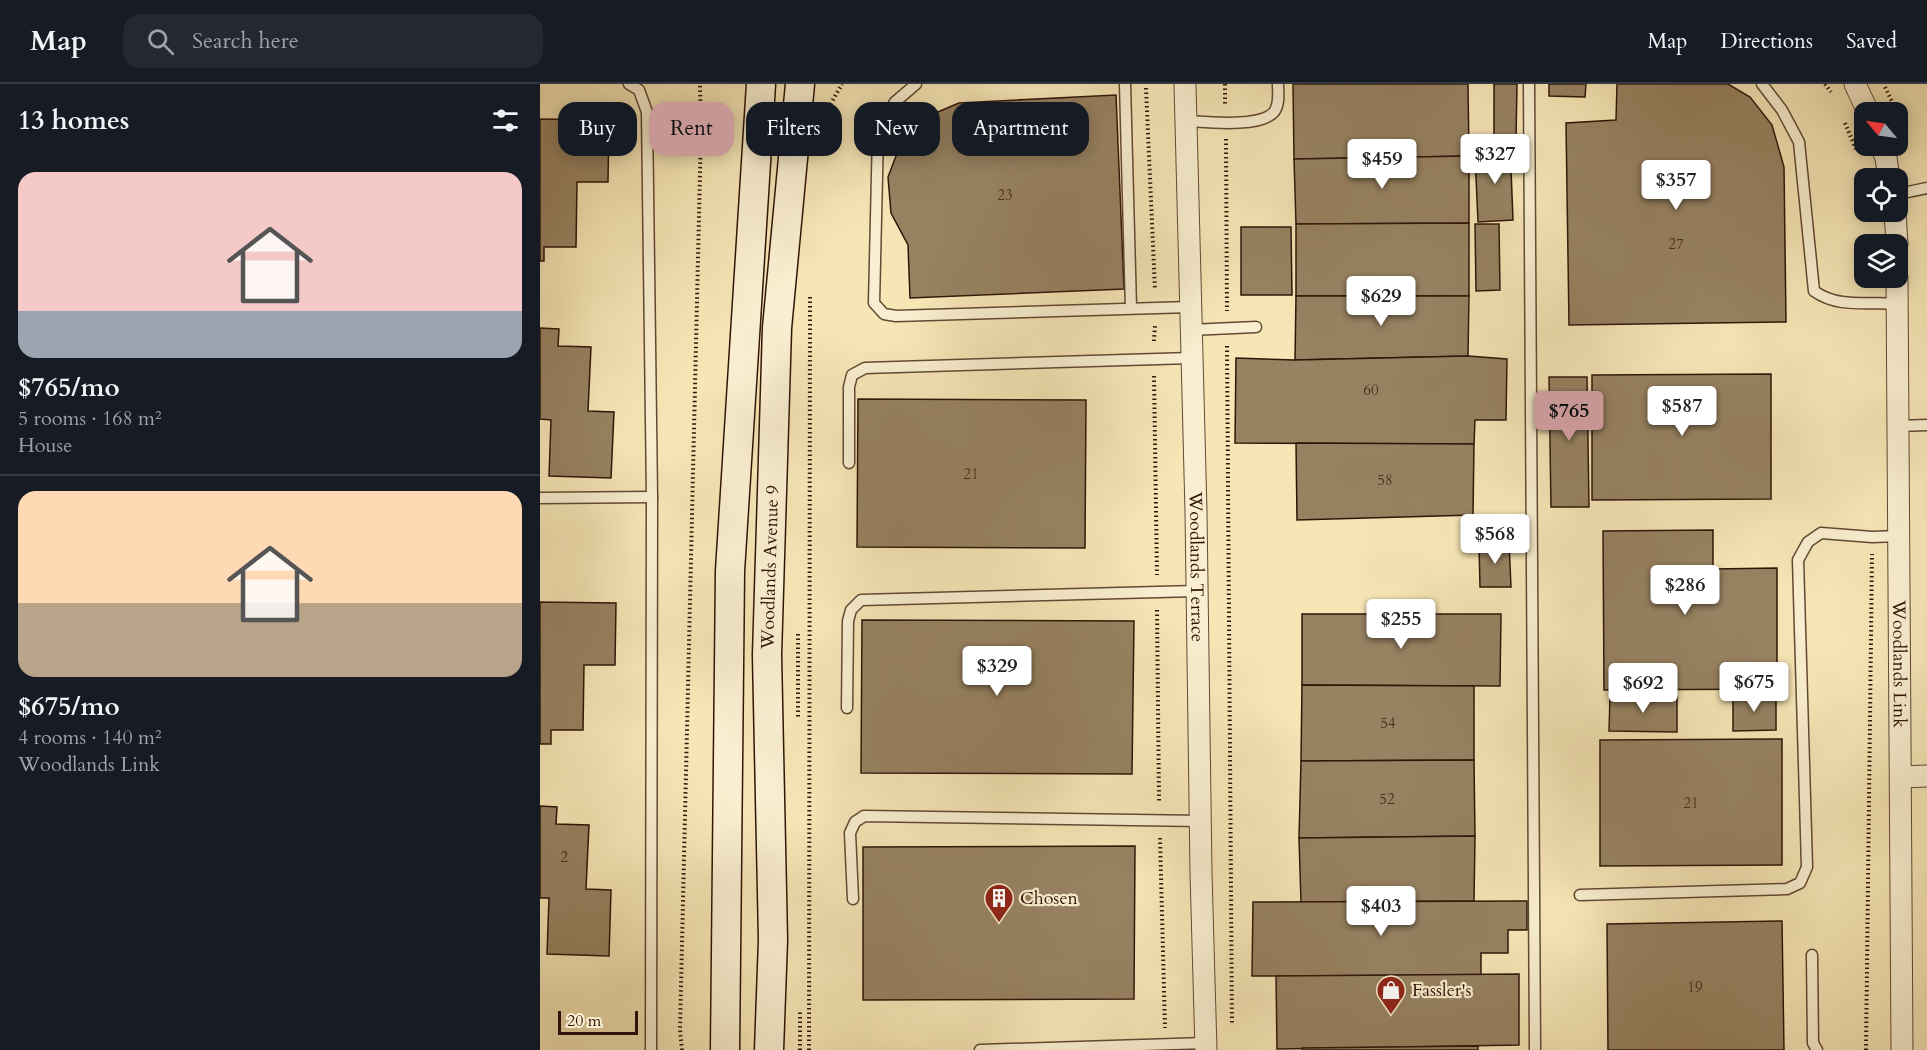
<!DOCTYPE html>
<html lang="en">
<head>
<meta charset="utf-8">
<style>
  body { margin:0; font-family:Cardo,serif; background:#242831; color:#f1f3f6; height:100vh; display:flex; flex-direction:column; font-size:22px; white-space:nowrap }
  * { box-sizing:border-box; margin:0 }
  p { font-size:20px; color:#9ea1a6 }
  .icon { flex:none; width:33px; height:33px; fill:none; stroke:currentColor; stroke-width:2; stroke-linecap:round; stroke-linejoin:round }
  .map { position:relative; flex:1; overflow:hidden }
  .details { display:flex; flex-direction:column; background:#171b24; width:540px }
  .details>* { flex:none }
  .guide { position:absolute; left:18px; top:18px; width:570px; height:54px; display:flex; gap:12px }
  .needle { width:39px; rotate:299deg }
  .fabs { position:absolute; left:1314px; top:18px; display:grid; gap:12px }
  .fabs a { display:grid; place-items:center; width:54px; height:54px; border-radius:12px; background:#171b24; box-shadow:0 3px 15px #0003; font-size:30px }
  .scale { position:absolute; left:18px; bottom:15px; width:80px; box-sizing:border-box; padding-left:6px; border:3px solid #301508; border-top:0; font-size:16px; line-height:21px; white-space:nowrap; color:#301508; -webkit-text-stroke:4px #f9efd0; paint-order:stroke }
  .price { position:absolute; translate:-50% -51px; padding:0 14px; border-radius:6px; background:#fff; color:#222; font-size:20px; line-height:39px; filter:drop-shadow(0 2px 3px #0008) }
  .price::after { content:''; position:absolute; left:50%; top:36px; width:18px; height:14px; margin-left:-9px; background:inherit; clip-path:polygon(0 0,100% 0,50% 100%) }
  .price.on { background:#c59692; color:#111 }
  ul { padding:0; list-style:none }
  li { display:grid; align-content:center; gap:12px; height:318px; padding:0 18px }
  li+li { border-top:2px solid #363941 }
  li span { display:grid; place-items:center; height:186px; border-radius:18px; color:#555 }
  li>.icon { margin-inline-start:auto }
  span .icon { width:108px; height:108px; fill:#fffc; stroke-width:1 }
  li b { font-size:26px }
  h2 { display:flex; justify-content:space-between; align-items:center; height:72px; padding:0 18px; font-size:26px }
  .chip { padding:0 21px; border-radius:18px; background:#171b24; box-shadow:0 3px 15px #0003; font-size:21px; line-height:54px }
  .chip.on { background:#c59692; color:#111 }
  header { display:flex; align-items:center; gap:36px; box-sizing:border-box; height:84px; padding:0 30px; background:#171b24; border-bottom:2px solid #363941 }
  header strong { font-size:28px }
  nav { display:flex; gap:33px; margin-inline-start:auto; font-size:21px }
  .search { width:420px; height:54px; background:#242831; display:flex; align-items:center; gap:15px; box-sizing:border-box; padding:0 21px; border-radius:18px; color:#9ea1a6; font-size:22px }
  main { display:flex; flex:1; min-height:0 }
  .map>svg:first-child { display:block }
</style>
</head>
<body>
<header>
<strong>Map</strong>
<div class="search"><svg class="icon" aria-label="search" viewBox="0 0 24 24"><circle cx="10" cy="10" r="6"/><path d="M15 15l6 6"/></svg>Search here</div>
<nav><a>Map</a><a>Directions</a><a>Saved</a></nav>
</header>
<main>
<section class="details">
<h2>13 homes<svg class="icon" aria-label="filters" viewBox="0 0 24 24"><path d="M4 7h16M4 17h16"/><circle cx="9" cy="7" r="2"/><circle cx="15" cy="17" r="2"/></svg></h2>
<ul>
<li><span style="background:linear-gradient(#f6c9c9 75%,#9aa5b1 0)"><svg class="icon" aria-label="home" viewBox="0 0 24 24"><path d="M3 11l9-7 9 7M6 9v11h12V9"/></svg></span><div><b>$765/mo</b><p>5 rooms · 168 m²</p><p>House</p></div></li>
<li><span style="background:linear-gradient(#ffd9b3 60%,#b9a48a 0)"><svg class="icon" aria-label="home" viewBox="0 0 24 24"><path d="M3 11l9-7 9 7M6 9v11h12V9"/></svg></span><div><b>$675/mo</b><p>4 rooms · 140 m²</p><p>Woodlands Link</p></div></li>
</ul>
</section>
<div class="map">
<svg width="1387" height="966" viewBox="0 0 1387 966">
  <rect width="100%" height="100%" fill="#f6e6b6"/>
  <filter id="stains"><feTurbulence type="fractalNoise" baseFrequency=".00333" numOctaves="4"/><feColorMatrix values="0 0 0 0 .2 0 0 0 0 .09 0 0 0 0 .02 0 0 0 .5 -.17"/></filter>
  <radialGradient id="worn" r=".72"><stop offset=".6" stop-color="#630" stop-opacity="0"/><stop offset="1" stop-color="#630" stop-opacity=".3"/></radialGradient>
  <!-- building -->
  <g fill="#978262" stroke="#301508" stroke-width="1.5">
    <path d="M 753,0 L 928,0 L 929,72 L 754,75 Z"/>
    <path d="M 954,0 L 977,0 L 976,55 L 954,55 Z"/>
    <path d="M 1009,0 L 1046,0 L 1045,13 L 1009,12 Z"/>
    <path d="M 1077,0 L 1188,0 L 1210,13 L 1232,41 L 1244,83 L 1246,238 L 1029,241 L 1026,39 L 1076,36 Z"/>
    <path d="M 576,11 L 584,205 L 370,214 L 368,161 L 351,129 L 348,93 L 361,59 L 386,33 L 419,19 Z"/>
    <path d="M 0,35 L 69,36 L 68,98 L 37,98 L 36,163 L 4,163 L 4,177 L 0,177 Z"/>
    <path d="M 970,59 L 973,136 L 938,138 L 935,71 L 955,70 L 954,60 Z"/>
    <path d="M 929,72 L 929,139 L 756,140 L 754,75 Z"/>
    <path d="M 929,139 L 929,212 L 756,212 L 756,140 Z"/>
    <path d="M 935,140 L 959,140 L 960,206 L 936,207 Z"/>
    <path d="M 701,143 L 751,143 L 752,211 L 701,211 Z"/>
    <path d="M 756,212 L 929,212 L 928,272 L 755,276 Z"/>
    <path d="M 0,244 L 19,245 L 18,262 L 51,263 L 48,327 L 74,328 L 71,394 L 9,392 L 11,336 L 0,335 Z"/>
    <path d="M 928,272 L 967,275 L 966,336 L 935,336 L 934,360 L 695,359 L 696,274 L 755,276 Z"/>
    <path d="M 1231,290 L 1231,415 L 1052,416 L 1052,291 Z"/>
    <path d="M 1009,293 L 1047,293 L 1049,423 L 1011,423 Z"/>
    <path d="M 318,315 L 546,316 L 545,464 L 317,463 Z"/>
    <path d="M 756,359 L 934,360 L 933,431 L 757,436 Z"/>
    <path d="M 1173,446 L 1173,485 L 1237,484 L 1237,605 L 1064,606 L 1063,447 Z"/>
    <path d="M 969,459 L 971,503 L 940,503 L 939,460 Z"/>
    <path d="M 0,518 L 76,519 L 75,581 L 44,581 L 43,646 L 11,646 L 11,660 L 0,660 Z"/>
    <path d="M 762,530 L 961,530 L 960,602 L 762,601 Z"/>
    <path d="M 322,536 L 594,537 L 592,690 L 321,689 Z"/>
    <path d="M 762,601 L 934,602 L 934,676 L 761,677 Z"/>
    <path d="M 1070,612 L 1137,613 L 1137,648 L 1069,647 Z"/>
    <path d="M 1193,612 L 1236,612 L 1236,646 L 1193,647 Z"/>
    <path d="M 1242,655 L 1242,781 L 1060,782 L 1060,656 Z"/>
    <path d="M 934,676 L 935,752 L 759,754 L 761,677 Z"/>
    <path d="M 0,722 L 17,723 L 16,740 L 49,741 L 46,805 L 71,806 L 69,872 L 7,870 L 9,814 L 0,814 Z"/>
    <path d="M 935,752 L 934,817 L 761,818 L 759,754 Z"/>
    <path d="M 595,762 L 594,915 L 323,916 L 323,763 Z"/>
    <path d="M 987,817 L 987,846 L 968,846 L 968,869 L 941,869 L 941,891 L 712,892 L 713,818 Z"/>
    <path d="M 1242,837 L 1244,966 L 1068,966 L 1067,840 Z"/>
    <path d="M 979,890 L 979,961 L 737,965 L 736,892 Z"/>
    <path d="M 938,962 L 938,966 L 762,966 L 762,964 Z"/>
  </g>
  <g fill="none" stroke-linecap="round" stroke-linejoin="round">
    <!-- service casing -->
    <g stroke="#624934" stroke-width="13">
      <g id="service">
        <path d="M 89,0 L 99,6 L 107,28 L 112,413 L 111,966"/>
        <path d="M 376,0 L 355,18 L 338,49 L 334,219 L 344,230 L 356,232 L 650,223"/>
        <path d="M 585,0 L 591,224"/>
        <path d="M 989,0 L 995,966"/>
        <path d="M 1222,0 L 1242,26 L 1259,58 L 1274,207 C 1299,225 1329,217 1357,220"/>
        <path d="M 646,37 C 667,38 720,44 734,28 C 740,20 738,9 738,0"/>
        <path d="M 1358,110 L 1387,104"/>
        <path d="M 650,246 L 716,243"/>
        <path d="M 1358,342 L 1387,341"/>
        <path d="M 309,379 L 309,303 L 312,291 L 325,284 L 651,274"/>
        <path d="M 0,414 L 112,413"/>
        <path d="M 307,624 L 308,537 L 311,526 L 321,516 L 656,507"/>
        <path d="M 1040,811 L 1247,805 L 1260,799 L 1267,783 L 1258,476 L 1268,458 L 1281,449 L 1332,453 L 1359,452"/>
        <path d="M 313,815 L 310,749 L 315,738 L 324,732 L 661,737"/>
        <path d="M 1272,871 L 1273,959 L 1277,966"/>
        <path d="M 440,966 L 666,959"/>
      </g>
    </g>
    <!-- minor casing -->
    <g stroke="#624934" stroke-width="23">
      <g id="minor">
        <path id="s1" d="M 645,0 L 656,428 L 661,789 L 666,966"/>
        <path d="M 1315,0 L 1328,28"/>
        <path d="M 1341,62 L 1346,74 L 1349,94"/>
        <path d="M 1355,128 L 1357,160"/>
        <path id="s2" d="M 1357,194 L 1362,966"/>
        <path d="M 1361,693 L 1387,692"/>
      </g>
    </g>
    <!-- secondary casing -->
    <g stroke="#301508" stroke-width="31">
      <g id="secondary">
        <path d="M 185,966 L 190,487 L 221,0"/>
        <path id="s3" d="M 229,966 L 233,856 L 227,571 L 237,244 L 260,0"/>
      </g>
    </g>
    <!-- path -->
    <g stroke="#301508" stroke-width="4" stroke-dasharray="1.5 3" stroke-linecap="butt">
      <path d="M 685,0 L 685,20"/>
      <path d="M 1285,0 L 1291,8"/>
      <path d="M 1345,3 L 1357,28"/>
      <path d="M 606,4 L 615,206"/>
      <path d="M 286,28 L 302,0"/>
      <path d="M 1358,30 L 1364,52"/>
      <path d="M 1305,39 L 1317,68"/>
      <path d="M 686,55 L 687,227"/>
      <path d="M 614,257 L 615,241"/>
      <path d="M 687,262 L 692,941"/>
      <path d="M 614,292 L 617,491"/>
      <path d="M 617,526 L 619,719"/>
      <path d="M 258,550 L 258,635"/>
      <path d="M 620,754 L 625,944"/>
      <path d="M 142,966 L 140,946 L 161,46 L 160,0"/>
      <path d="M 260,966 L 260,928"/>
      <path d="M 269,966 L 270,213"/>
      <path d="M 1326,966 L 1332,470"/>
    </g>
    <!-- service -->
    <use href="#service" stroke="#f9efd0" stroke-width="10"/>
    <!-- minor -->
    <use href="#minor" stroke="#f9efd0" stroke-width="21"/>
    <!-- secondary -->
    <use href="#secondary" stroke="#f9efd0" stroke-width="28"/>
  </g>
  <!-- icons -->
  <defs>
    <g id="building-pin" transform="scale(1.5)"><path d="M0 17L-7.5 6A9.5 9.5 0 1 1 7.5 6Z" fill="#8f2418" stroke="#f9efd0"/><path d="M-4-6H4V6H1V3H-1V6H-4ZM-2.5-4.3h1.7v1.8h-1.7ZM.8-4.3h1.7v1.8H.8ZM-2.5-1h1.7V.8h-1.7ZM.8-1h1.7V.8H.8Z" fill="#fff"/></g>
    <g id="shop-pin" transform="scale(1.5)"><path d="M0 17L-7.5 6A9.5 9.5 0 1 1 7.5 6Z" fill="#8f2418" stroke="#f9efd0"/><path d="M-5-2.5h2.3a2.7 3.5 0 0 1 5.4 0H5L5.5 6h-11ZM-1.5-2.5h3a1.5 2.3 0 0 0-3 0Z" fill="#fff"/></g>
  </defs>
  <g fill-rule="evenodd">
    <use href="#building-pin" x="459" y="814"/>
    <use href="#shop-pin" x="851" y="906"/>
  </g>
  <g text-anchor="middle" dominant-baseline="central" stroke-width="4.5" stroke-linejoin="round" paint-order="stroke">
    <!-- number labels -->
    <g font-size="15" fill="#4a301e">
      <text x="465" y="111">23</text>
      <text x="1136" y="160">27</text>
      <text x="831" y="306">60</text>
      <text x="431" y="390">21</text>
      <text x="845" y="396">58</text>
      <text x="848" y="639">54</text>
      <text x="847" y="715">52</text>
      <text x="1151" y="719">21</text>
      <text x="24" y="773">2</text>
      <text x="1155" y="903">19</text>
    </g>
    <!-- street labels -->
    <g font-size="18" fill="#301508" stroke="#f9efd0">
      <text stroke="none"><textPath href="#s3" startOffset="483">Woodlands Avenue 9</textPath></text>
      <text stroke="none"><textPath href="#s1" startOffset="483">Woodlands Terrace</textPath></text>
      <text stroke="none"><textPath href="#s2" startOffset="386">Woodlands Link</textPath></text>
    </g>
    <!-- poi labels -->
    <g font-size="18" fill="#301508" stroke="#f9efd0" text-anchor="start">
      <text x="480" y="814">Chosen</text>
      <text x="872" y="906">Fassler's</text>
    </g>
  </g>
  <rect width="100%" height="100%" filter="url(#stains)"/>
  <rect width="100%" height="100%" fill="url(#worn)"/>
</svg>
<div class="fabs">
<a><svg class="needle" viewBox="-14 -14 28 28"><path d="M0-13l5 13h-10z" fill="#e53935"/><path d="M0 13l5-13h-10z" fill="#9ea1a6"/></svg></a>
<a><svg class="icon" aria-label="locate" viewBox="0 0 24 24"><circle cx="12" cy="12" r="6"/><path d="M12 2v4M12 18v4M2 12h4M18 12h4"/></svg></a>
<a><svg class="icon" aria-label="layers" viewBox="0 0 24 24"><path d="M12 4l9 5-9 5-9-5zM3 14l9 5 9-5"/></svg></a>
</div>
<div class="scale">20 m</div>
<b class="price" style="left:955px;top:101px">$327</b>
<b class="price" style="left:842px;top:106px">$459</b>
<b class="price" style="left:1136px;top:127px">$357</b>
<b class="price" style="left:841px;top:243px">$629</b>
<b class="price" style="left:1142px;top:353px">$587</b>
<b class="price on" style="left:1029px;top:358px">$765</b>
<b class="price" style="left:955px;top:481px">$568</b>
<b class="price" style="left:1145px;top:532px">$286</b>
<b class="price" style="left:861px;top:566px">$255</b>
<b class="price" style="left:457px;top:613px">$329</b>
<b class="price" style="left:1214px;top:629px">$675</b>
<b class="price" style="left:1103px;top:630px">$692</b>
<b class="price" style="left:841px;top:853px">$403</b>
<div class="guide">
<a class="chip">Buy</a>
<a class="chip on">Rent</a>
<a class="chip">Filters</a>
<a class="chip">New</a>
<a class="chip">Apartment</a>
</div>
</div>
</main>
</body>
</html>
